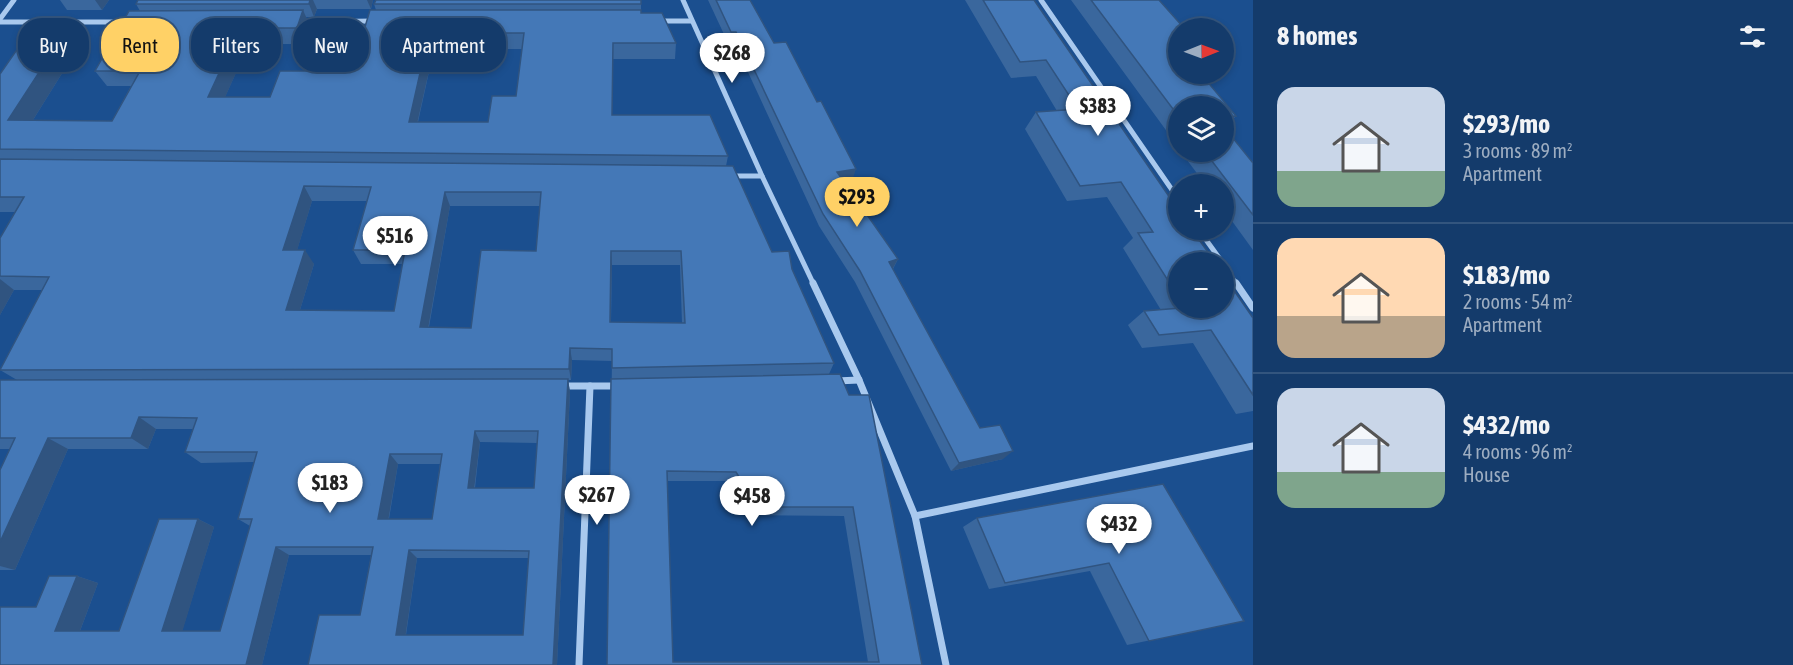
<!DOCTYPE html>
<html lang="en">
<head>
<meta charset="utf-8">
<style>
  body { margin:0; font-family:"Asap Condensed",sans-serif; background:#1d4271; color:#f1f3f6; height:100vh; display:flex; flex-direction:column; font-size:22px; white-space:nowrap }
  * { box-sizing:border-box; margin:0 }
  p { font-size:20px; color:#9dadc1 }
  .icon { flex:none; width:33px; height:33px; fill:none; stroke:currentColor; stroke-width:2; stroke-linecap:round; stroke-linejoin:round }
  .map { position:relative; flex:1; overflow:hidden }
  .details { display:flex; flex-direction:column; background:#143b6b; width:540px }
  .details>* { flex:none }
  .top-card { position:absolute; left:18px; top:18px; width:570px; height:54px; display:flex; gap:12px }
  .needle { width:39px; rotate:89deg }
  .buttons { position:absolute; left:1168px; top:18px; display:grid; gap:12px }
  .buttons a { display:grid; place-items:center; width:66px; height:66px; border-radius:50%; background:#143b6b; box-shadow:0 3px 9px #0003,0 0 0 2px #33557e; font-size:30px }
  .price { position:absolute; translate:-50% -51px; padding:0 14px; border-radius:21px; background:#fff; color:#222; font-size:20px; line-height:39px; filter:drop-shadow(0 2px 3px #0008) }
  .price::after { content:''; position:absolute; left:50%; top:36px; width:18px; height:14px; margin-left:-9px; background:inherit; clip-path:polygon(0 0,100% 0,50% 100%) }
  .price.selected { background:#ffd166; color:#111 }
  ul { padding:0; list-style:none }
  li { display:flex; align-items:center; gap:18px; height:150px; padding:0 24px }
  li+li { border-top:2px solid #33557e }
  li span { display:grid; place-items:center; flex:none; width:168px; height:120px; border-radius:18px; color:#555 }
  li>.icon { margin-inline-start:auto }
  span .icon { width:72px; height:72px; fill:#fffc; stroke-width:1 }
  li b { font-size:26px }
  h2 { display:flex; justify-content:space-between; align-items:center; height:72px; padding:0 24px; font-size:26px }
  .tag { padding:0 21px; border-radius:24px; background:#143b6b; box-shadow:0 3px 9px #0003,0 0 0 2px #33557e; font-size:21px; line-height:54px }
  .tag.selected { background:#ffd166; color:#111 }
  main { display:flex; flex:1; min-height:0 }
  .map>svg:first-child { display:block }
</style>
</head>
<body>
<main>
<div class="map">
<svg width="1253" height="665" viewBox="0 0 1253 665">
  <rect width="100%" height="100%" fill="#1b4f8f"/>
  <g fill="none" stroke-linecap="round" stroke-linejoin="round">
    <!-- street-far1 -->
    <g stroke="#a9c9ee" stroke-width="5">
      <path d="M 683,0 L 762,176"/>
      <path d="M 1041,0 L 1179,200"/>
      <path d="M 0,19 L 14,0"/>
      <path d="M 658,21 L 691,21"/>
      <path d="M 0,22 L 128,22"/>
      <path d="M 301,22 L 374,21"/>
      <path d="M 729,176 L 762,176 L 814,285"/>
      <path d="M 1199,230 L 1222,262"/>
      <path d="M 1224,266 L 1237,285"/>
    </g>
    <!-- street -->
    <g stroke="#a9c9ee" stroke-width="7">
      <path d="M 813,283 L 859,380 L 915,516 L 946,665"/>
      <path d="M 1236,283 L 1253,308"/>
      <path d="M 836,381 L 859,380"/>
      <path d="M 563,386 L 619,386"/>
      <path d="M 915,516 L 1253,446"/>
      <path d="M 579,665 L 590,386"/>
    </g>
  </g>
  <!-- wall -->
  <g fill="#3a679d" fill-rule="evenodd">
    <path d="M 60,0 L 109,0 L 102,10 L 67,10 Z"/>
    <path d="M 138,0 L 373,0 L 371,9 L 317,9 L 314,17 L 306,17 L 310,26 L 304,44 L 249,44 L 225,97 L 270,97 L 352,71 L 376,10 L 374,4 L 641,0 L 641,13 L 676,43 L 675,59 L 613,59 L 612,115 L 728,156 L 726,166 L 772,252 L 792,269 L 834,363 L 829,374 L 922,665 L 607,665 L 612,361 L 572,360 L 571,380 L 568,380 L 570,392 L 557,665 L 308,665 L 360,615 L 371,555 L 289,555 L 262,665 L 0,665 L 36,607 L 77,576 L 98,583 L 80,631 L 119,631 L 198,519 L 214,527 L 182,631 L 220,631 L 250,526 L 238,519 L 254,462 L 201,463 L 185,452 L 193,429 L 156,429 L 148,449 L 68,449 L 15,570 L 0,570 L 0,470 L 10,449 L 0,449 L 0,380 L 17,380 L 0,370 L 42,290 L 14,290 L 0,315 L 0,238 L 15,212 L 0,212 L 0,74 L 66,67 L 33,120 L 112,121 L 131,86 L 107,86 L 95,71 L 140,11 L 136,4 ZM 434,49 L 522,49 L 516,96 L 488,122 L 418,122 ZM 312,201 L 367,201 L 353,250 L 361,264 L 403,264 L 394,311 L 300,310 L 314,264 L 297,250 ZM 450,206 L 540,206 L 536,251 L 471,328 L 429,327 ZM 612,265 L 680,265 L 682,323 L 611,322 ZM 480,442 L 537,443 L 534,488 L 475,488 ZM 398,464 L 440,464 L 432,519 L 389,519 ZM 667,481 L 732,481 L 742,497 L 743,515 L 844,516 L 868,662 L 673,662 ZM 417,558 L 529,558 L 523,635 L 406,635 Z"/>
    <path d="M 708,0 L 750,0 L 852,181 L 844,182 L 898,259 L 893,269 L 980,428 L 1003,459 L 951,471 L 855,282 L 819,226 L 735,44 L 729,45 Z"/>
    <path d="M 965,0 L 1034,0 L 1179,262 L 1179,308 L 1253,318 L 1253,411 L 1236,414 L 1193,343 L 1142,348 L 1128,325 L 1144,311 L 1161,310 L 1123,248 L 1133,238 L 1107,197 L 1067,201 L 1025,129 L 1036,112 L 1057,111 L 1036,76 L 1011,78 Z"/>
    <path d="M 1071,0 L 1159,0 L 1184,28 L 1179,28 L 1179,74 L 1201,74 L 1236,116 L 1225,128 L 1253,163 L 1253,250 L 1224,210 L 1224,184 L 1205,184 L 1181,152 L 1224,152 L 1224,106 L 1179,106 L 1179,148 Z"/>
    <path d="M 1163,484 L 1244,621 L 1127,645 L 1090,571 L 989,589 L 963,527 L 977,518 Z"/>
  </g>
  <!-- shaded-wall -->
  <g fill="#305480">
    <path d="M 95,0 L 109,0 L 102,10 Z"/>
    <path d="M 310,0 L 313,0 L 317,9 L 314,17 L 309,4 Z"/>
    <path d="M 367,0 L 373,0 L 371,9 Z"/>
    <path d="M 303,10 L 310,26 L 304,44 L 297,28 Z"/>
    <path d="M 240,28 L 249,44 L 218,113 L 208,97 Z"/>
    <path d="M 731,32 L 736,32 L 735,44 L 729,45 Z"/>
    <path d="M 429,33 L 434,49 L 414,137 L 409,122 Z"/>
    <path d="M 53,51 L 66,67 L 23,136 L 8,120 Z"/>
    <path d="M 856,169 L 852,181 L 833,184 L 837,172 Z"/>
    <path d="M 304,186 L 312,201 L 293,264 L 283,250 Z"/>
    <path d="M 445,192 L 450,206 L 426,340 L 420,327 Z"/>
    <path d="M 305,250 L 314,264 L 296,323 L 286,310 Z"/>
    <path d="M 611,251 L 612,265 L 610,335 L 610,322 Z"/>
    <path d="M 898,259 L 892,270 L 889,262 Z"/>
    <path d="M 0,279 L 14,290 L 0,315 Z"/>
    <path d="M 570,348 L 572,360 L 571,380 L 569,369 Z"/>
    <path d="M 568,379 L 570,392 L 557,665 L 553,665 Z"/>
    <path d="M 139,417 L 156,429 L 148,449 L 131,438 Z"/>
    <path d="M 475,431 L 480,442 L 473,497 L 468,488 Z"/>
    <path d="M 48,438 L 68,449 L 15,570 L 0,566 L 0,542 Z"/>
    <path d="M 1013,451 L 1003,459 L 951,471 L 959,463 Z"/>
    <path d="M 390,454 L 398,464 L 387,527 L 378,519 Z"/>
    <path d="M 198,519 L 214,527 L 181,636 L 162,631 Z"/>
    <path d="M 276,547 L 289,555 L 262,665 L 246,665 Z"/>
    <path d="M 409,550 L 417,558 L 405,639 L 396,635 Z"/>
    <path d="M 77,576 L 98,583 L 78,636 L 55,631 Z"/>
  </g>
  <!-- building -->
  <g fill="#4478b7" stroke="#305480" stroke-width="1.5" fill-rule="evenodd">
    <path d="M 138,0 L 310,0 L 309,4 L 136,4 Z"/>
    <path d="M 376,0 L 641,0 L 641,4 L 374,4 Z"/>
    <path d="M 716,0 L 750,0 L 774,43 L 786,42 L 817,102 L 821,101 L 856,169 L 837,172 L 898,259 L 889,262 L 980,428 L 1000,425 L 1013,451 L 959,463 L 860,271 L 823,214 L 736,32 L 731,32 Z"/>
    <path d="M 983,0 L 1034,0 L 1179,211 L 1179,230 L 1192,230 L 1215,262 L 1179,262 L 1179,298 L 1138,233 L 1153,232 L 1121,182 L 1080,186 L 1036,112 L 1078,109 L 1046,60 L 1020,62 Z"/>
    <path d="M 1091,0 L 1159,0 L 1184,28 L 1179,28 L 1179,74 L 1201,74 L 1236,116 L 1224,117 L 1224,106 L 1179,106 L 1179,117 Z"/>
    <path d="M 303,10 L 297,28 L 240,28 L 208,97 L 270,97 L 280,71 L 352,71 L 370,10 L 641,10 L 641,13 L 662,13 L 676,43 L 613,43 L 612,115 L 710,115 L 728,156 L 0,149 L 0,74 L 16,51 L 53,51 L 8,120 L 112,121 L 140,71 L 95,71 L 129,11 ZM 429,33 L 524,33 L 516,96 L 492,96 L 488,122 L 409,122 Z"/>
    <path d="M 1224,127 L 1253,163 L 1253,215 L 1205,152 L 1224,152 Z"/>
    <path d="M 0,159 L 733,166 L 772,252 L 789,251 L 792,269 L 834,363 L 612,368 L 612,349 L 570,348 L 569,369 L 0,370 L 49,277 L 0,276 L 0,238 L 24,197 L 0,197 ZM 304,186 L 371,187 L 353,250 L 405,250 L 394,311 L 286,310 L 305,250 L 283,250 ZM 445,192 L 541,192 L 536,251 L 481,250 L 471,328 L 420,327 ZM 611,251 L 681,251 L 685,323 L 610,322 Z"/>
    <path d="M 1224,276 L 1253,318 L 1253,395 L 1211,330 L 1159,335 L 1144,311 L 1181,308 L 1224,308 Z"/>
    <path d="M 840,374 L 849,395 L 869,395 L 922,665 L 607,665 L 611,379 ZM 667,471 L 736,472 L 746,488 L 747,507 L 853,507 L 879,662 L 673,662 Z"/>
    <path d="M 568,379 L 553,665 L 308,665 L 319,615 L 360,615 L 373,547 L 276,547 L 246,665 L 0,665 L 0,607 L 36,607 L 49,576 L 77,576 L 55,631 L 119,631 L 159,519 L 198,519 L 162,631 L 220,631 L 252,519 L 238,519 L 257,452 L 185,452 L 197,418 L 139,417 L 131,438 L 48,438 L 0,542 L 0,470 L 15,438 L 0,438 L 0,380 ZM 475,431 L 538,431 L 534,488 L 468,488 ZM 390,454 L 442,454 L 432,519 L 378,519 ZM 409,550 L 529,551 L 523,635 L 396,635 Z"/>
    <path d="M 1163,484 L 1244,621 L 1149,641 L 1109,563 L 1005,583 L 977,518 Z"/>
  </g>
</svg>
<div class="buttons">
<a><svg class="needle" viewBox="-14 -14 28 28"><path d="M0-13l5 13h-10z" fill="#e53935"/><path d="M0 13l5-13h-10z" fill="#9dadc1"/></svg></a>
<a><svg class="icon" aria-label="layers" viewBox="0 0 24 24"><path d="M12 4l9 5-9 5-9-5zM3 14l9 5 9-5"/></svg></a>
<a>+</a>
<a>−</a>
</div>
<b class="price" style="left:732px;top:84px">$268</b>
<b class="price" style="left:1098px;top:137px">$383</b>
<b class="price selected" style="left:857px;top:228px">$293</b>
<b class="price" style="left:395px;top:267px">$516</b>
<b class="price" style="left:330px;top:514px">$183</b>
<b class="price" style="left:597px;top:526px">$267</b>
<b class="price" style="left:752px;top:527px">$458</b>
<b class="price" style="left:1119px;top:555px">$432</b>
<div class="top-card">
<a class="tag">Buy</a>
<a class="tag selected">Rent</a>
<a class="tag">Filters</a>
<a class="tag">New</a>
<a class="tag">Apartment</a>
</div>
</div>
<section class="details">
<h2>8 homes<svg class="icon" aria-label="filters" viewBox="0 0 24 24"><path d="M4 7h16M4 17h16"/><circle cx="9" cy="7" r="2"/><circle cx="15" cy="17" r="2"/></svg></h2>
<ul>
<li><span style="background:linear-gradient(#c9d6e8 70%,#7fa58c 0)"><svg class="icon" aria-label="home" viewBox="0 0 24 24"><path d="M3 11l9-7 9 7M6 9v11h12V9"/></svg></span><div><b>$293/mo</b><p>3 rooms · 89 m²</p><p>Apartment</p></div></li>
<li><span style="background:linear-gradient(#ffd9b3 65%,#b9a48a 0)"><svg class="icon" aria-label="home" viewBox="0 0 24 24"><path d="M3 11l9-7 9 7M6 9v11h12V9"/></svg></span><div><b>$183/mo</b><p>2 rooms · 54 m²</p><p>Apartment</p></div></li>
<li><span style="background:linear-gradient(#c9d6e8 70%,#7fa58c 0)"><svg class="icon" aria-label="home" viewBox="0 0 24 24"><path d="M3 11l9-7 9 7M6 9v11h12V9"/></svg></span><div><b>$432/mo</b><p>4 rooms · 96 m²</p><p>House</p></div></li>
</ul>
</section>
</main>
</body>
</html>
